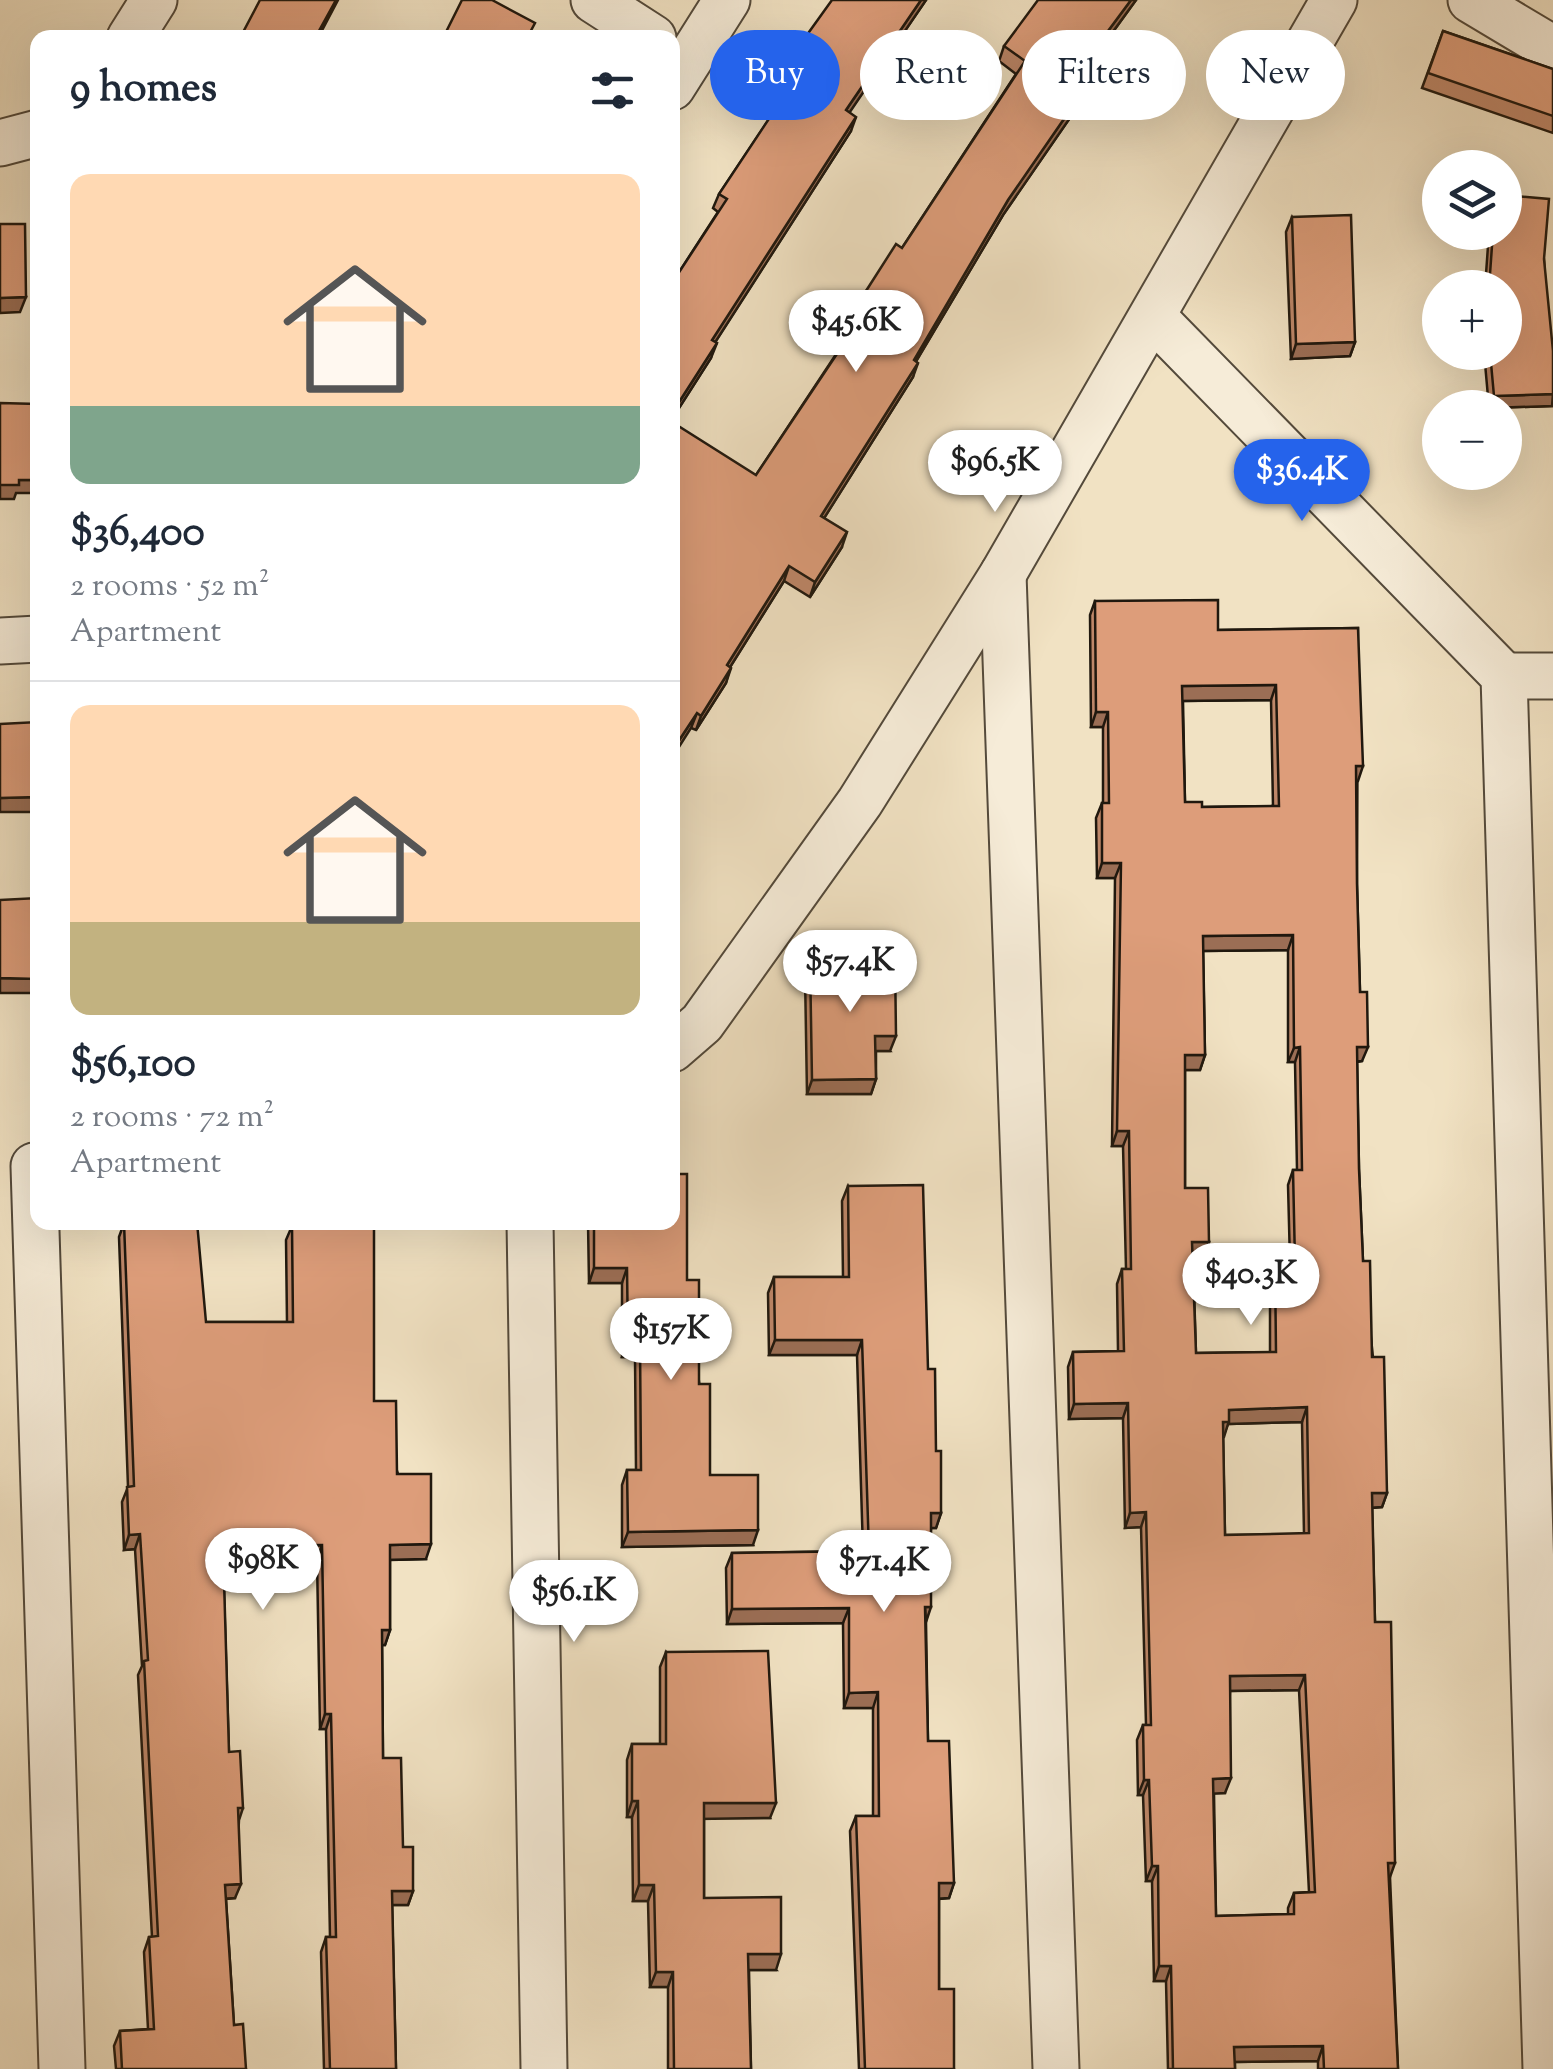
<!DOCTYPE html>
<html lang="en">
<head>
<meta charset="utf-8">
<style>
  body { margin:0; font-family:"Sorts Mill Goudy",serif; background:#f2f2f3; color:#1f2937; height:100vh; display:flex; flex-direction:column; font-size:38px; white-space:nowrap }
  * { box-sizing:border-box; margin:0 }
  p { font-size:32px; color:#747a83 }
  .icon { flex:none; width:55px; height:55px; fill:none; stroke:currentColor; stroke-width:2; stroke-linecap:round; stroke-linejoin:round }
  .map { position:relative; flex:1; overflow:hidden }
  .side { position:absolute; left:30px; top:30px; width:650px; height:1200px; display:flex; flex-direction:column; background:#fff; border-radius:20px; box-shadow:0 10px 40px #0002 }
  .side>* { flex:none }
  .top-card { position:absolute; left:710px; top:30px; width:692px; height:90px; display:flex; gap:20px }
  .tools { position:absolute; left:1422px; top:150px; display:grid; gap:20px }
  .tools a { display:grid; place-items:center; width:100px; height:100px; border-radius:50%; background:#fff; box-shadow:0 10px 40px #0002; font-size:50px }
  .price { position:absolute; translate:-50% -85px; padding:0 22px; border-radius:35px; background:#fff; color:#222; font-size:32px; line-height:65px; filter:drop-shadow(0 2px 5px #0008) }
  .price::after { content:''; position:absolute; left:50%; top:60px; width:30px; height:22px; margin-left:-15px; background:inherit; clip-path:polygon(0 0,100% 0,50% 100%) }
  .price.on { background:#2563eb; color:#fff }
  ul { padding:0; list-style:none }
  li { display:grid; align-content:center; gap:20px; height:530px; padding:0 40px }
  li+li { border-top:2px solid #e0e1e3 }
  li span { display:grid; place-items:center; height:310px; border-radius:20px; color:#555 }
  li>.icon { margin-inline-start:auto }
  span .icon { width:180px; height:180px; fill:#fffc; stroke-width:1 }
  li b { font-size:42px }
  h2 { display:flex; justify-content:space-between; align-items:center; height:120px; padding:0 40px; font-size:42px }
  .chip { padding:0 35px; border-radius:45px; background:#fff; box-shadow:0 10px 40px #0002; font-size:35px; line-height:90px }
  .chip.on { background:#2563eb; color:#fff }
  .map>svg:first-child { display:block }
</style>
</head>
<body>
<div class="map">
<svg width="1553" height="2069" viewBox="0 0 1553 2069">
  <rect width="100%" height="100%" fill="#f1e2c3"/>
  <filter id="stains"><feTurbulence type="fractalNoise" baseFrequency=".002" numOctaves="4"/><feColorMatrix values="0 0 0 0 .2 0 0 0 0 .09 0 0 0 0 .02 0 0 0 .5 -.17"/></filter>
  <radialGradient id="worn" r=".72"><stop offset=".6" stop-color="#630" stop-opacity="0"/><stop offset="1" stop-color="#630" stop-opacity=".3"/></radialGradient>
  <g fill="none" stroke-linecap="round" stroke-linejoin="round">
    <!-- minor casing -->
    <g stroke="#544a3b" stroke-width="49">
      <g id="minor">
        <path d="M 594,0 L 653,38"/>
        <path d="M 1471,0 L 1553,49"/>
        <path d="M 130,38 L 154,0"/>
        <path d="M 672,87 L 727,0"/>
        <path d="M 0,143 L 38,133"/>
        <path d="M 1154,318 L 1504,676 L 1546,2069"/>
        <path d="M 1003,574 L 1056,2069"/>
        <path d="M 0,641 L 38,639"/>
        <path d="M 1504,676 L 1553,676"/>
        <path d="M 672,1049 L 702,1023 L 860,802 L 1003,574 L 1334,0"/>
        <path d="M 34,1166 L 62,2069"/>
        <path d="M 530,1222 L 544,2069"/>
      </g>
    </g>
    <!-- minor -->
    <use href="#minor" stroke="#f6ecd8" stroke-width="45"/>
  </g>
  <!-- wall -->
  <g fill="#be8769" stroke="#20180e" stroke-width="2.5" fill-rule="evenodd">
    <path d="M 926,0 L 849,112 L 851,131 L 715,342 L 711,358 L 672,419 L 672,283 L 718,212 L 713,208 L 719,194 L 808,61 L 798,54 L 804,39 Z"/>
    <path d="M 1136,0 L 1089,65 L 1092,86 L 1003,215 L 916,361 L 913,377 L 824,518 L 842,547 L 810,597 L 784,581 L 730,667 L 726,683 L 696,730 L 691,728 L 756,475 L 866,309 L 861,306 L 866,291 L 902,248 L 1016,74 L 999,61 L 1004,46 Z"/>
    <path d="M 1443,31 L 1553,69 L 1553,133 L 1422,88 Z"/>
    <path d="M 1292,217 L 1355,342 L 1350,356 L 1291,359 L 1286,232 Z"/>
    <path d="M 1489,232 L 1505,232 L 1544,259 L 1552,406 L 1489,408 L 1484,352 L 1505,352 L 1505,288 L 1485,288 Z"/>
    <path d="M 1095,601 L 1218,630 L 1358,628 L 1357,884 L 1362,1061 L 1357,1062 L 1359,1169 L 1363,1261 L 1387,1493 L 1382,1507 L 1372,1508 L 1375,1622 L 1390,1877 L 1398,2069 L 1318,2069 L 1318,2061 L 1235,2062 L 1235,2069 L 1168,2069 L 1166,1981 L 1154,1981 L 1152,1881 L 1146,1881 L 1143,1795 L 1138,1795 L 1137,1740 L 1143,1725 L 1146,1725 L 1141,1527 L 1125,1528 L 1123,1418 L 1069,1419 L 1068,1367 L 1073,1352 L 1118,1351 L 1117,1284 L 1122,1269 L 1126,1269 L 1123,1146 L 1112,1146 L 1115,878 L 1097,878 L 1096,818 L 1102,803 L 1103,803 L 1103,727 L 1091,727 L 1090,615 ZM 1271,700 L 1273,806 L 1202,807 L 1185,802 L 1183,701 ZM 1288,950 L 1288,1062 L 1295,1062 L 1297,1170 L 1293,1170 L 1288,1185 L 1290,1262 L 1275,1263 L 1270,1278 L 1270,1352 L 1196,1353 L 1193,1257 L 1203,1257 L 1209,1242 L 1185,1188 L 1185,1070 L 1200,1070 L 1205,1055 L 1203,951 ZM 1302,1422 L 1304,1534 L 1225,1535 L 1223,1437 L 1228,1424 ZM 1299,1690 L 1309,1892 L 1294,1893 L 1288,1908 L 1288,1914 L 1216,1916 L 1214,1793 L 1225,1793 L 1230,1691 Z"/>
    <path d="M 810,959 L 890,1051 L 876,1051 L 876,1079 L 871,1094 L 807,1094 L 805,974 Z"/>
    <path d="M 848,1186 L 928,1369 L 941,1513 L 936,1528 L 931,1528 L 926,1622 L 928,1741 L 954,1883 L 949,1898 L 939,1899 L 939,1989 L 954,2069 L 859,2069 L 850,1831 L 856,1816 L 873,1816 L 873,1708 L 844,1708 L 843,1623 L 727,1624 L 726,1568 L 732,1553 L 863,1551 L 857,1355 L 769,1355 L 768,1293 L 774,1277 L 843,1277 L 842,1201 Z"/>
    <path d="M 588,1222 L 672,1222 L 687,1280 L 710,1475 L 753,1545 L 622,1547 L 622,1485 L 627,1470 L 636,1470 L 635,1357 L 622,1357 L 622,1283 L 589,1283 Z"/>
    <path d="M 124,1223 L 206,1322 L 287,1322 L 286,1240 L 292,1226 L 374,1401 L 426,1559 L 390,1560 L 390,1630 L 385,1645 L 382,1645 L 383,1758 L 413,1891 L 408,1905 L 392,1905 L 396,2069 L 324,2069 L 321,1952 L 326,1937 L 330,1937 L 326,1729 L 320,1729 L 317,1560 L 223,1561 L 229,1752 L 243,1808 L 239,1820 L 235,1898 L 226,1899 L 234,2025 L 246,2069 L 116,2069 L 114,2046 L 120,2031 L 148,2029 L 144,1952 L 149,1937 L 152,1937 L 138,1675 L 142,1666 L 135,1549 L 124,1550 L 122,1502 L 128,1487 L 119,1237 Z"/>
    <path d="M 666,1652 L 770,1818 L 704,1818 L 704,1898 L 776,1970 L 749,1970 L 751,2069 L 668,2069 L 668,1987 L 650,1987 L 648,1901 L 633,1901 L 632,1817 L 627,1817 L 627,1760 L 632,1744 L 660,1744 L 660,1667 Z"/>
  </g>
  <!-- shaded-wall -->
  <g fill="#9b6e55" stroke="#20180e" stroke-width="2.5">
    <path d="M 336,0 L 338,0 L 318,38 L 315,38 Z"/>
    <path d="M 921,0 L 926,0 L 841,125 L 846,110 Z"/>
    <path d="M 1131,0 L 1136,0 L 1080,77 L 1085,62 Z"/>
    <path d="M 1097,71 L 1092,86 L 1003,215 L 908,375 L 914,360 L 1008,200 Z"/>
    <path d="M 856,117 L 851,131 L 707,355 L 712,340 Z"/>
    <path d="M 26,297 L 20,312 L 0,313 L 0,298 Z"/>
    <path d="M 1355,342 L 1350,356 L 1291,359 L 1296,344 Z"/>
    <path d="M 717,343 L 711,358 L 672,419 L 672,413 Z"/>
    <path d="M 918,363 L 913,377 L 816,531 L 821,516 Z"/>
    <path d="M 1553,394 L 1552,406 L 1490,408 L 1494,396 Z"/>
    <path d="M 19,480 L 38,480 L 38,493 L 16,493 L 14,499 L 0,499 L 0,485 Z"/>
    <path d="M 847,532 L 842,547 L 810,597 L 815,582 Z"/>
    <path d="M 789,566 L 784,581 L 722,680 L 727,665 Z"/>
    <path d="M 731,668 L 726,683 L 696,730 L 701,716 Z"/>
    <path d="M 1276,685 L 1271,700 L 1177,701 L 1182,686 Z"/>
    <path d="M 1096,712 L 1108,712 L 1103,727 L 1091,727 Z"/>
    <path d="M 697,713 L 691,728 L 672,758 L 672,751 Z"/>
    <path d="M 1356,766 L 1363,766 L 1358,781 L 1351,781 Z"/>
    <path d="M 38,797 L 38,812 L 0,812 L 0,798 Z"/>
    <path d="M 1102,863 L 1121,863 L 1115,878 L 1097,878 Z"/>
    <path d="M 1293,935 L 1288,950 L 1197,951 L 1203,936 Z"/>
    <path d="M 0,978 L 38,979 L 38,993 L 0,993 Z"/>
    <path d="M 875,1036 L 896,1036 L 890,1051 L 870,1051 Z"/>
    <path d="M 1300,1047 L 1295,1062 L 1288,1062 L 1294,1048 Z"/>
    <path d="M 1357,1047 L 1368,1047 L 1362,1061 L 1351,1062 Z"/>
    <path d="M 1185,1055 L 1205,1055 L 1200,1070 L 1179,1070 Z"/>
    <path d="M 876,1079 L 871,1094 L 807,1094 L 812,1080 Z"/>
    <path d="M 1117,1131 L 1129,1131 L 1123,1146 L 1112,1146 Z"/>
    <path d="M 1192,1242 L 1209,1242 L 1203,1257 L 1187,1257 Z"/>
    <path d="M 594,1268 L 627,1268 L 622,1283 L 589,1283 Z"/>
    <path d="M 775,1340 L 862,1340 L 857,1355 L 769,1355 Z"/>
    <path d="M 628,1342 L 640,1342 L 635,1357 L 622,1357 Z"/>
    <path d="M 1128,1403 L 1123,1418 L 1069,1419 L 1074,1404 Z"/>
    <path d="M 1307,1407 L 1302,1422 L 1228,1424 L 1224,1437 L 1217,1437 L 1229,1410 Z"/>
    <path d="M 1372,1493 L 1387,1493 L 1382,1507 L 1367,1508 Z"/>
    <path d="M 1146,1512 L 1141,1527 L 1125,1528 L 1130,1513 Z"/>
    <path d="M 931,1513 L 941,1513 L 936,1528 L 925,1528 Z"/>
    <path d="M 758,1530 L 753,1545 L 622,1547 L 628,1532 Z"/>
    <path d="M 140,1534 L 135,1549 L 124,1550 L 129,1535 Z"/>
    <path d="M 431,1544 L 426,1559 L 384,1560 L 390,1545 Z"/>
    <path d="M 322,1545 L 317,1560 L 218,1561 L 223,1546 Z"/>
    <path d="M 925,1607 L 931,1607 L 926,1622 Z"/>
    <path d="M 849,1608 L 843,1623 L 727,1624 L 732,1609 Z"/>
    <path d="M 382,1630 L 390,1630 L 385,1645 L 377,1645 Z"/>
    <path d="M 1305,1675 L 1299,1690 L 1224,1691 L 1230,1676 Z"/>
    <path d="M 878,1692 L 873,1708 L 844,1708 L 849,1693 Z"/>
    <path d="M 325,1714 L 331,1714 L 326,1729 L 320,1729 Z"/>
    <path d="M 1231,1778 L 1225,1793 L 1208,1794 L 1213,1779 Z"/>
    <path d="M 1144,1780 L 1149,1780 L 1143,1795 L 1138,1795 Z"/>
    <path d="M 632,1801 L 638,1801 L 632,1817 L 627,1817 Z"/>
    <path d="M 704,1803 L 776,1803 L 770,1818 L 698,1819 Z"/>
    <path d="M 1388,1863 L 1395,1863 L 1390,1877 L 1383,1878 Z"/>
    <path d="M 1152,1866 L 1158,1866 L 1152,1881 L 1146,1881 Z"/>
    <path d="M 939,1883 L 954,1883 L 949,1898 L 933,1899 Z"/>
    <path d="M 241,1884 L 235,1898 L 219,1899 L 225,1885 Z"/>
    <path d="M 639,1885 L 654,1885 L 648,1901 L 633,1901 Z"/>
    <path d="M 392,1891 L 413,1891 L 408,1905 L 386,1905 Z"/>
    <path d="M 748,1954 L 781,1954 L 776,1970 L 743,1970 Z"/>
    <path d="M 1159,1966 L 1171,1966 L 1166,1981 L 1154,1981 Z"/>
    <path d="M 656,1972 L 673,1972 L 668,1987 L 650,1987 Z"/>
    <path d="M 1323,2046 L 1318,2061 L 1229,2062 L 1234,2047 Z"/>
  </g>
  <!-- building -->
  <g fill="#dd9d7a" stroke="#20180e" stroke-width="2.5" fill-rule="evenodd">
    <path d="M 260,0 L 336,0 L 315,38 L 240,38 Z"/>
    <path d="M 462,0 L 492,0 L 535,23 L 527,38 L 443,38 Z"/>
    <path d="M 832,0 L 921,0 L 846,110 L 856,117 L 712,340 L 717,343 L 672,413 L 672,283 L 727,199 L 719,194 L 816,48 L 804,39 Z"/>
    <path d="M 1038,0 L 1131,0 L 1085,62 L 1097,71 L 1008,200 L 914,360 L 918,363 L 821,516 L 847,532 L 815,582 L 789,566 L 727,665 L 731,668 L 701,716 L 697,713 L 672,751 L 672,422 L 756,475 L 875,297 L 866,291 L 896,244 L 902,248 L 1025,61 L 1004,46 Z"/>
    <path d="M 1443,31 L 1553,69 L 1553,116 L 1428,73 Z"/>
    <path d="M 1505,195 L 1549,199 L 1544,259 L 1553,351 L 1553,394 L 1494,396 L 1490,352 L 1505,352 L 1505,288 L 1489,288 L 1493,232 L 1505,232 Z"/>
    <path d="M 1351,215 L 1355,342 L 1296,344 L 1292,217 Z"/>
    <path d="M 0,224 L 25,224 L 26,297 L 0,298 Z"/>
    <path d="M 0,403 L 38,404 L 38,480 L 19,480 L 19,485 L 0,485 Z"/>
    <path d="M 1218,600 L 1218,630 L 1358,628 L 1363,766 L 1356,766 L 1357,884 L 1360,992 L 1367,992 L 1368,1047 L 1357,1047 L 1359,1169 L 1363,1261 L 1370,1261 L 1372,1357 L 1384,1357 L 1387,1493 L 1372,1493 L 1375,1622 L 1391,1622 L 1395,1863 L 1388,1863 L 1398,2069 L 1324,2069 L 1323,2046 L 1234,2047 L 1235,2069 L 1173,2069 L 1171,1966 L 1159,1966 L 1158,1866 L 1152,1866 L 1149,1780 L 1144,1780 L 1143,1725 L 1151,1725 L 1146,1512 L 1130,1513 L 1128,1403 L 1074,1404 L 1073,1352 L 1124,1351 L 1122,1269 L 1131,1269 L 1129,1131 L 1117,1131 L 1121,863 L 1102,863 L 1102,803 L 1109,803 L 1108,712 L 1096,712 L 1095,601 ZM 1276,685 L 1279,806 L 1202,807 L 1202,802 L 1185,802 L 1182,686 ZM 1293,935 L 1294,1048 L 1300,1047 L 1302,1170 L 1293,1170 L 1295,1262 L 1275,1263 L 1276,1352 L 1196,1353 L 1192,1242 L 1209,1242 L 1208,1188 L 1185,1188 L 1185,1055 L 1205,1055 L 1203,936 ZM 1307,1407 L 1309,1533 L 1225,1535 L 1223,1422 L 1229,1422 L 1229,1410 ZM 1305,1675 L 1315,1892 L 1294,1893 L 1294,1914 L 1216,1916 L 1213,1779 L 1231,1778 L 1230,1676 Z"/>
    <path d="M 38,722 L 38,797 L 0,798 L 0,724 Z"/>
    <path d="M 38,898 L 38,979 L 0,978 L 0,900 Z"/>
    <path d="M 895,958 L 896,1036 L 875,1036 L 876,1079 L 812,1080 L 810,959 Z"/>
    <path d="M 672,1174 L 687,1174 L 687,1280 L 699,1280 L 699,1384 L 710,1384 L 710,1475 L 758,1475 L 758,1530 L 628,1532 L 627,1470 L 641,1470 L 640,1342 L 628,1342 L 627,1268 L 594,1268 L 594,1222 L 672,1222 Z"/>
    <path d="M 923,1185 L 928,1369 L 935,1369 L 936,1451 L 941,1451 L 941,1513 L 931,1513 L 931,1607 L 925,1607 L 928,1741 L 949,1741 L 954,1883 L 939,1883 L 939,1989 L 954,1989 L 954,2069 L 865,2069 L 856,1816 L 879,1816 L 878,1692 L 849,1693 L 849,1608 L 732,1609 L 732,1553 L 869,1551 L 862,1340 L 775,1340 L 774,1277 L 849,1277 L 848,1186 Z"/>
    <path d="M 197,1222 L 206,1322 L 293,1322 L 292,1226 L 374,1225 L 374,1401 L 396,1401 L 397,1474 L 431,1474 L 431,1544 L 390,1545 L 390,1630 L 382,1630 L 383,1758 L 401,1758 L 403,1847 L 413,1847 L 413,1891 L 392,1891 L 396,2069 L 330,2069 L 326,1937 L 336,1937 L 331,1714 L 325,1714 L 322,1545 L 223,1546 L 229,1752 L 240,1751 L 243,1808 L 238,1808 L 241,1884 L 225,1885 L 234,2025 L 243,2024 L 246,2069 L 122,2069 L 120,2031 L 154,2029 L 149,1937 L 158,1936 L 144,1661 L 148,1660 L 140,1534 L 129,1535 L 127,1487 L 134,1486 L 124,1223 Z"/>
    <path d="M 768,1651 L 776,1803 L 704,1803 L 704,1898 L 781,1897 L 781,1954 L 748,1954 L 751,2069 L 674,2069 L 673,1972 L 656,1972 L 654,1885 L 639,1885 L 638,1801 L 632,1801 L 632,1744 L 666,1744 L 666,1652 Z"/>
  </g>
  <rect width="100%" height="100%" filter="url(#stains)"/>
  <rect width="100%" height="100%" fill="url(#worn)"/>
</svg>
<div class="tools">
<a><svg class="icon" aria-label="layers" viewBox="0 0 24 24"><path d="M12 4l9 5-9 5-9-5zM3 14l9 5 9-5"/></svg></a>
<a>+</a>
<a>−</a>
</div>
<b class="price" style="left:856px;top:375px">$45.6K</b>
<b class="price" style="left:995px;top:515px">$96.5K</b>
<b class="price on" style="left:1302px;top:524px">$36.4K</b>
<b class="price" style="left:850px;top:1015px">$57.4K</b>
<b class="price" style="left:1251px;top:1328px">$40.3K</b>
<b class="price" style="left:671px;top:1383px">$157K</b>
<b class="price" style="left:263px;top:1613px">$98K</b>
<b class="price" style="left:884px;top:1615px">$71.4K</b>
<b class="price" style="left:574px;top:1645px">$56.1K</b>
<div class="top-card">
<a class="chip on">Buy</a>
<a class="chip">Rent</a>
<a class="chip">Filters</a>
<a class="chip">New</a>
</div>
<section class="side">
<h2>9 homes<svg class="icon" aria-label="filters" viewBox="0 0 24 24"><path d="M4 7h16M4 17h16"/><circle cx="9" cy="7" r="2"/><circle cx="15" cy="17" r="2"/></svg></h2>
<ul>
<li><span style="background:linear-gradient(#ffd9b3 75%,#7fa58c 0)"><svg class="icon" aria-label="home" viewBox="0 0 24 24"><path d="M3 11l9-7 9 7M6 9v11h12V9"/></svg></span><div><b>$36,400</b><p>2 rooms · 52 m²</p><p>Apartment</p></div></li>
<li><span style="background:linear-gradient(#ffd9b3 70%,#c2b280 0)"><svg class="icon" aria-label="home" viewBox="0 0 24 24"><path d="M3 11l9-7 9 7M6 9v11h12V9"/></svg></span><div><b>$56,100</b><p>2 rooms · 72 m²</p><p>Apartment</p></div></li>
</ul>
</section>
</div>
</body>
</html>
